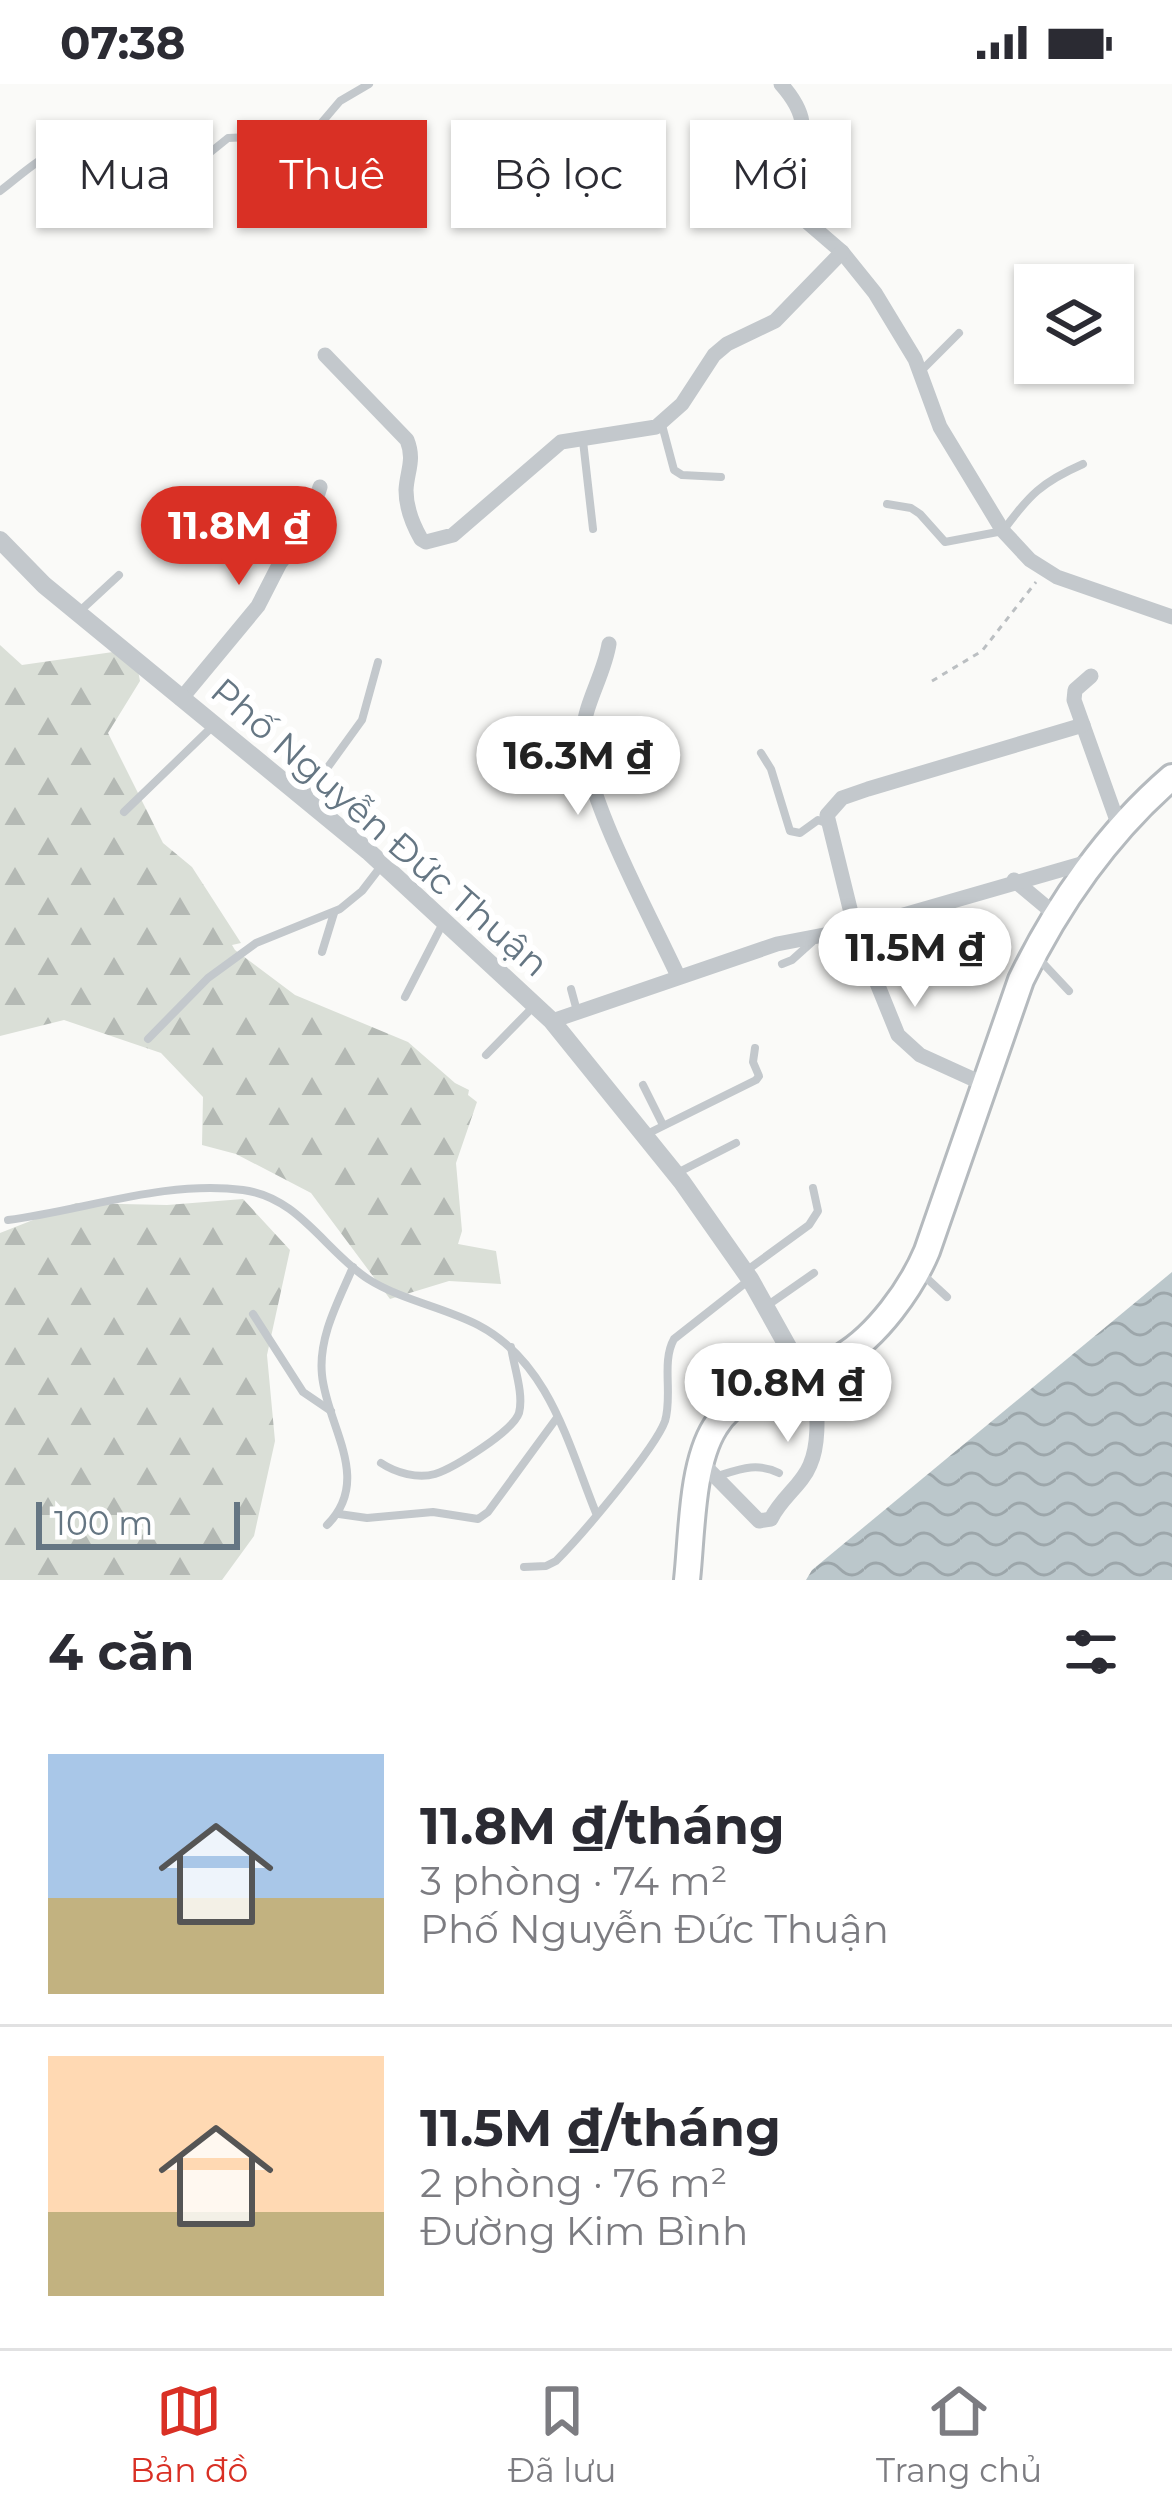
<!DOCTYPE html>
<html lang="vi">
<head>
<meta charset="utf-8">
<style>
  body { margin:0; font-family:Montserrat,sans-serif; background:#f2f2f3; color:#2b2b33; height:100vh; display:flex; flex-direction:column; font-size:45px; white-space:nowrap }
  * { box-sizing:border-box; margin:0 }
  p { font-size:39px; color:#7c7c81 }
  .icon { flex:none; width:66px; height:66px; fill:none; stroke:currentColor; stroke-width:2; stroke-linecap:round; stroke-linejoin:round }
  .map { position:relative; height:1496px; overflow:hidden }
  .drawer { display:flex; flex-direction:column; background:#fff; flex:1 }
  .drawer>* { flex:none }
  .hud { position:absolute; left:36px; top:36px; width:1101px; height:108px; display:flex; gap:24px }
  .tools { position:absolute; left:1014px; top:180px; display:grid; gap:24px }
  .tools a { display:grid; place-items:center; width:120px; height:120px; border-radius:0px; background:#fff; box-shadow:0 3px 9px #0004; font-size:60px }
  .scale { position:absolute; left:36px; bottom:30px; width:204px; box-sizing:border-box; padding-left:12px; border:6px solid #657683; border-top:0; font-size:33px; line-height:42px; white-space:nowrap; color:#657683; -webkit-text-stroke:9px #fff; paint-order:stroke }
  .price { position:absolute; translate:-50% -102px; padding:0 27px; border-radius:42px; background:#fff; color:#222; font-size:39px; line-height:78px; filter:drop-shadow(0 3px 6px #0008) }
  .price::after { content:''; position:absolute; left:50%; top:72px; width:36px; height:27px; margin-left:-18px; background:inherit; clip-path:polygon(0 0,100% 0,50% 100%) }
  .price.current { background:#d93025; color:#fff }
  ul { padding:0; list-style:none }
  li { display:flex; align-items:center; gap:36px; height:300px; padding:0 48px }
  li+li { border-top:3px solid #e1e1e2 }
  li span { display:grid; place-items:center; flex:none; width:336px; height:240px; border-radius:0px; color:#555 }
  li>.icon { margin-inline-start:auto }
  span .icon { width:144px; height:144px; fill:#fffc; stroke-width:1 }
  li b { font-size:51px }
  h2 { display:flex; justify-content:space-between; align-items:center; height:144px; padding:0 48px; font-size:51px }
  .chip { padding:0 42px; border-radius:0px; background:#fff; box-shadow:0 3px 9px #0004; font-size:42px; line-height:108px }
  .chip.current { background:#d93025; color:#fff }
  .status { display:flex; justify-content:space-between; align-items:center; height:84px; padding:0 60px; background:#fff; direction:ltr }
  .status svg { height:33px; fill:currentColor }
  .menu { display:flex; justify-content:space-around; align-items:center; height:168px; border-top:3px solid #e1e1e2; background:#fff; font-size:33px; color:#7c7c81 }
  .menu a { display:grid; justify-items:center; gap:6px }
  .menu .current { color:#d93025 }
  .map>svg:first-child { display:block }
</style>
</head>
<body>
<div class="status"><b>07:38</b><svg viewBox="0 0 49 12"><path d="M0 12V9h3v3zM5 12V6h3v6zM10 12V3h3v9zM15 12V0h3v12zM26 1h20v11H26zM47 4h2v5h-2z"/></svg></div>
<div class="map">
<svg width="1172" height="1496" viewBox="0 0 1172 1496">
  <defs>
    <pattern id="forest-firs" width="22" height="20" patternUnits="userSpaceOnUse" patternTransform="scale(3)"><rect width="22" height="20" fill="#dadfd7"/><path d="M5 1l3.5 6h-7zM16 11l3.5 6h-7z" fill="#b4b9b4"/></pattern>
    <pattern id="water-waves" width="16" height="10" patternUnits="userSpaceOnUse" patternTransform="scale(3)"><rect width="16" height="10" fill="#bbc7cb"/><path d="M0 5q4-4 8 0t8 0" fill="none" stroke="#9ca6aa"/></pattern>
  </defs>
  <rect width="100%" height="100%" fill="#fafaf8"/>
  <!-- forest -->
  <g fill="url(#forest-firs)">
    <path d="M 0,561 L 22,581 L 134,565 L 140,597 L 108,649 L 163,759 L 192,783 L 241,859 L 232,861 L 235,866 L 295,911 L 408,958 L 455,999 L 469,1006 L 468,1011 L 477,1018 L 456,1079 L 462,1147 L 458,1160 L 496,1167 L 501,1200 L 449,1197 L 390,1215 L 311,1109 L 236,1070 L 202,1061 L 203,1013 L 161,969 L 64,936 L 0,952 Z"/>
    <path d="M 243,1115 L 290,1166 L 267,1271 L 275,1357 L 254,1452 L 222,1496 L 0,1496 L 0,1149 L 76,1119 L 167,1121 Z"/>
  </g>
  <!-- water -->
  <path fill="url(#water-waves)" d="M 1172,1188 L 1172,1496 L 806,1496 L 812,1486 Z"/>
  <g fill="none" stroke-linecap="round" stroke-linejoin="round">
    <!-- primary casing -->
    <g stroke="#b5babe" stroke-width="30">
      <path id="primary" d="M 687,1496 C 692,1451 691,1381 715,1343 C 741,1299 800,1298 841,1273 C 877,1252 911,1205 927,1167 L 1021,896 C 1057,821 1108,748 1172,693"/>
    </g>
    <!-- path -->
    <path stroke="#bbbfc2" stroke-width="3" stroke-dasharray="6 6" stroke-linecap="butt" d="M 932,597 L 982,567 L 1036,498"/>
    <!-- service -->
    <g stroke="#c3c8cc" stroke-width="8">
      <path d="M 0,107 C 26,88 58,53 92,63 L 109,95 L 126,102 L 151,104 L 176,96 L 228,54 L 250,53 L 300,64 L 340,17 L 369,0"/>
      <path d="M 920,288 L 959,249"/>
      <path d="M 662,341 L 674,386 L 682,391 L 721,393"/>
      <path d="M 583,357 L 593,445"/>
      <path d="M 887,420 L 911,424 L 920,430 L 945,458 L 1003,447 C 1029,411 1042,398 1083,380"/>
      <path d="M 80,527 L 119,491"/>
      <path d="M 761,669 L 771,685 L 790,747 L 800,749 L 818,736 L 826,739"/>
      <path d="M 307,712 L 362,636 L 378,578"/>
      <path d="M 124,728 L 213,642"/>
      <path d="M 322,868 L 334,829"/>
      <path d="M 1039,875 L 1069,907"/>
      <path d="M 782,880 L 792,876 L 812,858"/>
      <path d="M 571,905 L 577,927"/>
      <path d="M 405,913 L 442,841"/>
      <path d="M 148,955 L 208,894 L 256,859 L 340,825 L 362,807 L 382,781"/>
      <path d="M 486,971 L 535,921"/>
      <path d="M 643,1001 L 663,1041"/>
      <path d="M 647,1050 L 756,996 L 759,992 L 753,978 L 755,964"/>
      <path d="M 677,1089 L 736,1059"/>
      <path d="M 8,1136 C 86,1126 164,1096 243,1106 C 299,1113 325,1167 368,1195 C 401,1216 443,1223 478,1241 C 549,1278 568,1360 596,1429"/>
      <path d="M 746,1187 L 809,1141 L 818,1127 L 813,1104"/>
      <path d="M 920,1188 L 947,1213"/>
      <path d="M 768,1221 L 814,1189"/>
      <path d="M 253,1230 L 303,1308 L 331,1327"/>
      <path d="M 381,1379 C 396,1389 418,1395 435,1390 C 454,1384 513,1347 519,1329 C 524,1310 514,1283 511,1263"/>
      <path d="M 718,1392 C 740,1385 757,1378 779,1389"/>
      <path d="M 339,1430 L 367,1434 L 433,1428 L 478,1435 L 488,1428 L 556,1335"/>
      <path d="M 327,1441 C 373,1395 327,1343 322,1291 C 318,1253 339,1216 353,1183"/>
      <path d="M 524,1483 L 546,1482 L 556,1477 C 580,1453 655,1365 665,1337 C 673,1311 661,1278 674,1255 L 749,1196"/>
    </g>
    <!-- minor -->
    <g stroke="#c3c8cc" stroke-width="15">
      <path d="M 781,0 C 833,59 772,69 784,118 L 842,168 L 875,209 L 915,275 L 940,343 L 1003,447 L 1030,476 L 1057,493 L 1172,533"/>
      <path d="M 325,271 L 407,356 C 415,376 407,387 406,406 C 406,423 413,441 421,455 L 426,458 L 453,451 L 561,358 L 656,343 L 682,320 L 714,271 L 727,260 L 775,237 L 842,168"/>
      <path d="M 609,560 C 604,591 585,618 583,649 C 581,707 652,835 678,892"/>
      <path d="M 1091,592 L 1075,606 L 1074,616 L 1119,742"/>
      <path d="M 181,615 L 258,522 L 280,479 L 306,447 L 320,403"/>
      <path d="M 1014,796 L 1057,832"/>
      <path d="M 552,937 L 777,860 L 855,845 L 1095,776"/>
      <path d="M 986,1001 L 920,971 L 898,951 L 855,845 L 827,731 L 842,714 L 868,705 L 1083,641"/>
      <path d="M 701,1378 L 759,1437 L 771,1435 C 781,1414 802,1401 810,1381 C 822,1354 815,1314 815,1285"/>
    </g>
    <!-- tertiary -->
    <path stroke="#c3c8cc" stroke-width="18" d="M 0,456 L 44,501 L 368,767 L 552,937 L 682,1098 L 750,1195 L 803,1290"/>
    <!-- primary -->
    <use href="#primary" stroke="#fff" stroke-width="24"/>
  </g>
  <g text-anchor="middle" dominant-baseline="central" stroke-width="12" stroke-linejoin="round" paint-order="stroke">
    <!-- street labels -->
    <g font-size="36" fill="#657683" stroke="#fff">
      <text transform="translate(380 743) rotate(41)">Phố Nguyễn Đức Thuận</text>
    </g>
  </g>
</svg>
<div class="tools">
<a><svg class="icon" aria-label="layers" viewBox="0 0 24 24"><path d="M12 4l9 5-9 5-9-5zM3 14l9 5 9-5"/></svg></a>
</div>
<div class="scale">100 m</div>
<b class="price current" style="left:239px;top:504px">11.8M ₫</b>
<b class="price" style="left:578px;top:734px">16.3M ₫</b>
<b class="price" style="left:915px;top:926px">11.5M ₫</b>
<b class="price" style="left:788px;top:1361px">10.8M ₫</b>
<div class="hud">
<a class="chip">Mua</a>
<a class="chip current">Thuê</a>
<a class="chip">Bộ lọc</a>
<a class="chip">Mới</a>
</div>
</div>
<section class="drawer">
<h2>4 căn<svg class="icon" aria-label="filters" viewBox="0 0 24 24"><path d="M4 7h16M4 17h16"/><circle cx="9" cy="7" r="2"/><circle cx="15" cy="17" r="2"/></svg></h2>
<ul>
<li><span style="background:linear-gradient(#a9c7e8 60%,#c2b280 0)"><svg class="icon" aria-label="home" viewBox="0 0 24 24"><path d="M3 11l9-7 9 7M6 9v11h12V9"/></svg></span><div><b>11.8M ₫/tháng</b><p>3 phòng · 74 m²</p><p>Phố Nguyễn Đức Thuận</p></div></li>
<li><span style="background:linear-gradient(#ffd9b3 65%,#c2b280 0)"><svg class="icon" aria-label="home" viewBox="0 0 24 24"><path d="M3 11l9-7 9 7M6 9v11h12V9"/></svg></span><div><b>11.5M ₫/tháng</b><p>2 phòng · 76 m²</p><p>Đường Kim Bình</p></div></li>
</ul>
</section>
<nav class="menu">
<a class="current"><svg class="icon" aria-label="map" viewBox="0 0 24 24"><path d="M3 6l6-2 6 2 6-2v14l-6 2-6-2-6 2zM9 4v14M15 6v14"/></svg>Bản đồ</a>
<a><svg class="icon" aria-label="saved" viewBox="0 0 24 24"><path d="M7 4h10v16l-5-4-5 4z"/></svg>Đã lưu</a>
<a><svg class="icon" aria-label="home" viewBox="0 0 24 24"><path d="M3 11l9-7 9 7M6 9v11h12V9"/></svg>Trang chủ</a>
</nav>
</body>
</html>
